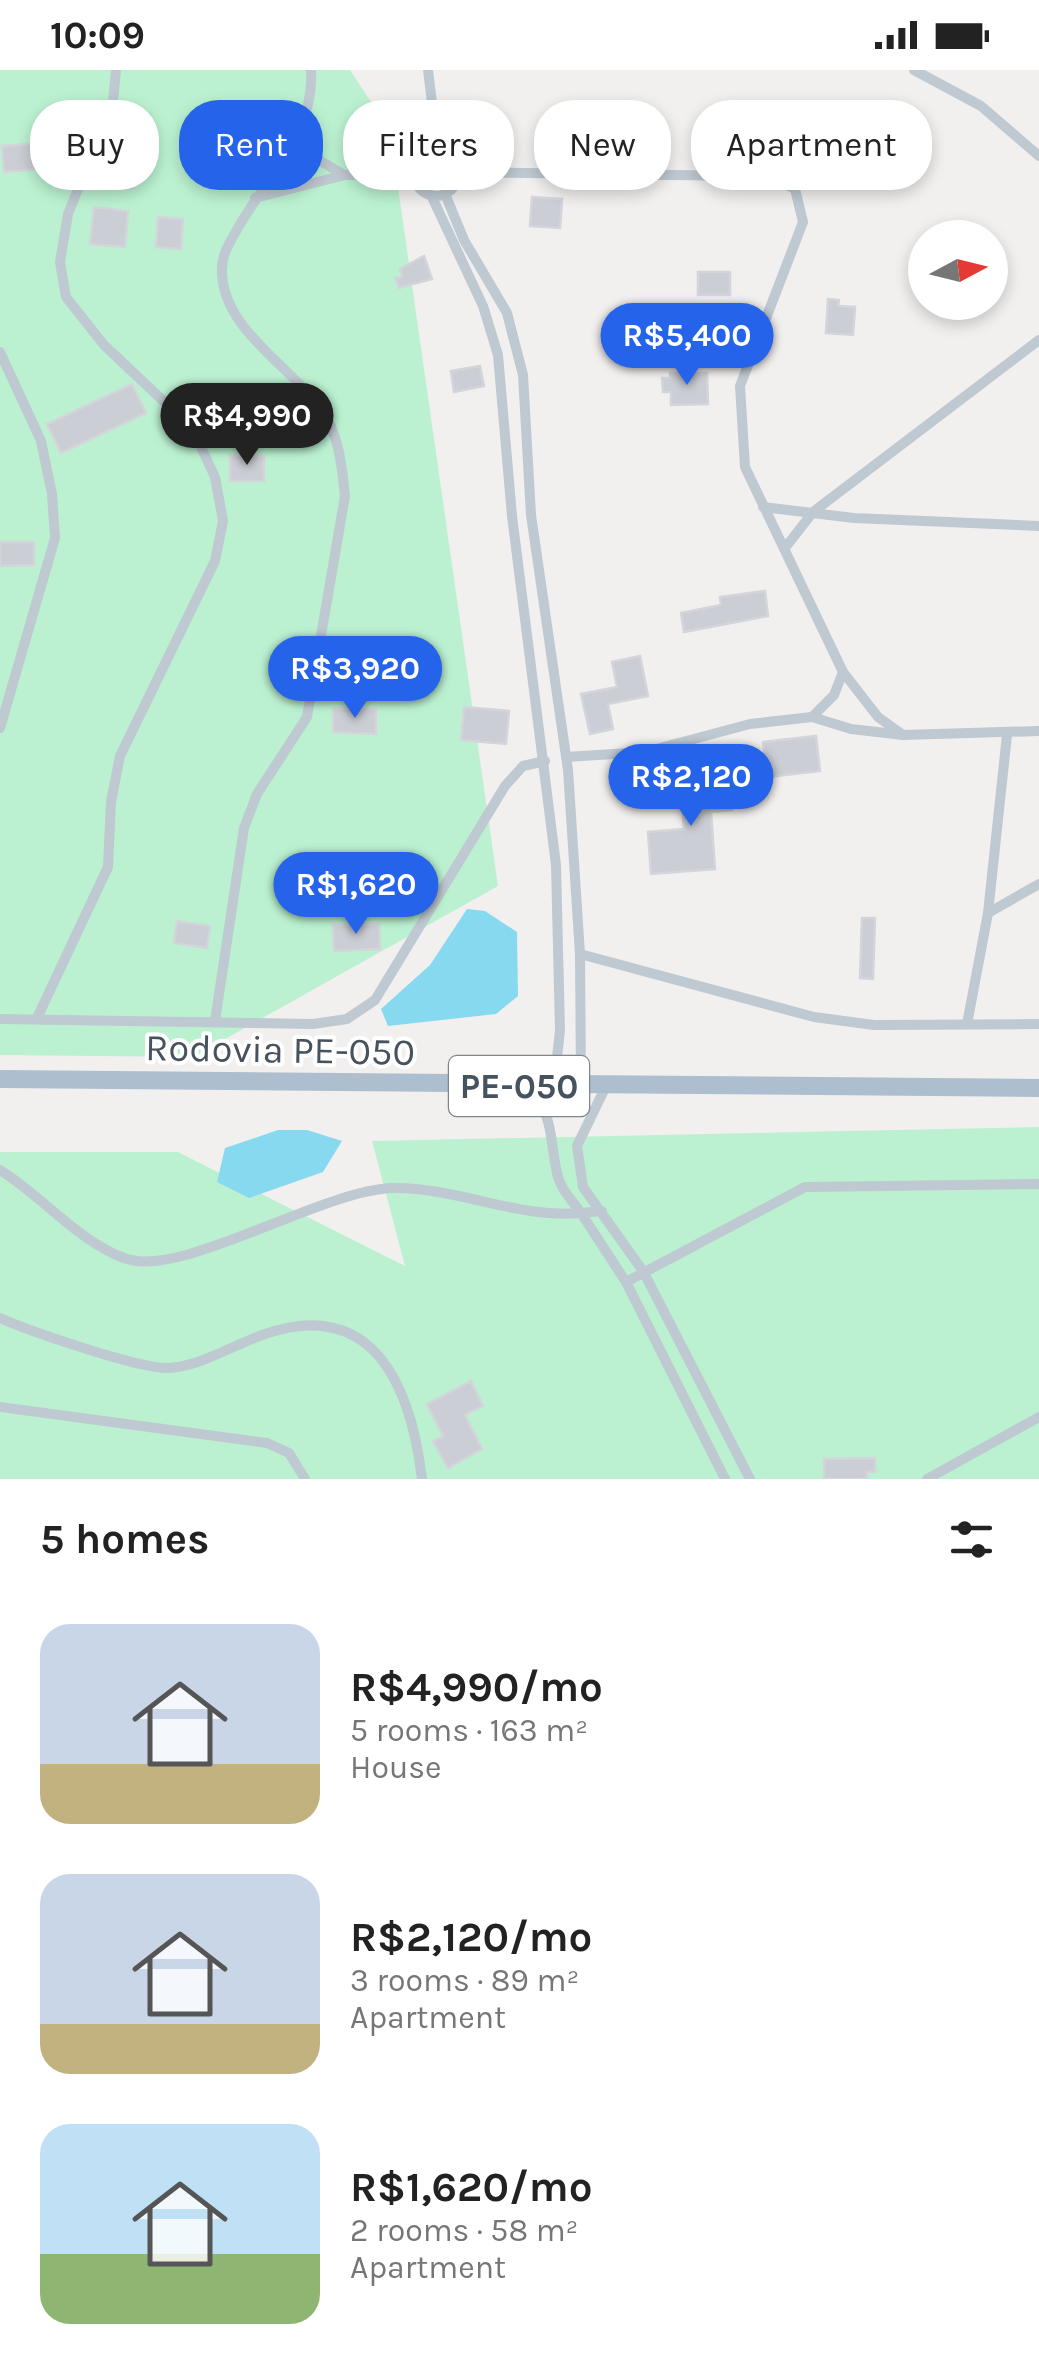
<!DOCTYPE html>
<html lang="en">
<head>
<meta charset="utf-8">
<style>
  body { margin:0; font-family:Karla,sans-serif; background:#f6f6f6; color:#222; height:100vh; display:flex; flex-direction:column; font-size:38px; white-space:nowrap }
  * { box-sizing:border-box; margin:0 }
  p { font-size:32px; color:#767676 }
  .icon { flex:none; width:55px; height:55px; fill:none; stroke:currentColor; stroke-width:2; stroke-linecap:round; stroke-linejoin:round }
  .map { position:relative; height:1409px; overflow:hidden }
  .sheet { display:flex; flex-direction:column; background:#fff; flex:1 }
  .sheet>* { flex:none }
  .top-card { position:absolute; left:30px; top:30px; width:980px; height:90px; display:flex; gap:20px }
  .needle { width:65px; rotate:83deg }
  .tools { position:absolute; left:908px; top:150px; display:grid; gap:20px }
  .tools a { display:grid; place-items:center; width:100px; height:100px; border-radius:50%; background:#fff; box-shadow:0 5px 15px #0003; font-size:50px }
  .price { position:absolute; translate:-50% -85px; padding:0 22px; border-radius:35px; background:#2563eb; color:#fff; font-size:32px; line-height:65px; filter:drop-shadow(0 2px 5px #0008) }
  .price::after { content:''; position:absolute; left:50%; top:60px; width:30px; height:22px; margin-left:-15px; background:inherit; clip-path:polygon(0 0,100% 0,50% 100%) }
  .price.current { background:#222; color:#fff }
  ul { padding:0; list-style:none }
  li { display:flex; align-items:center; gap:30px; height:250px; padding:0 40px }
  li span { display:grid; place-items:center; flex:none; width:280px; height:200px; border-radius:30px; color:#555 }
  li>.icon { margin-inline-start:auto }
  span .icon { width:120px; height:120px; fill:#fffc; stroke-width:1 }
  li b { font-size:42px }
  h2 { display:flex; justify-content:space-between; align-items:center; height:120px; padding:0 40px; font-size:42px }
  .pill { padding:0 35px; border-radius:40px; background:#fff; box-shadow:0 5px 15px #0003; font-size:35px; line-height:90px }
  .pill.current { background:#2563eb; color:#fff }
  .status { display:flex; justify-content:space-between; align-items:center; height:70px; padding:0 50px; background:#fff; direction:ltr }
  .status svg { height:28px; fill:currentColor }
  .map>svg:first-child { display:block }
</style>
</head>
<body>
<div class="status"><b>10:09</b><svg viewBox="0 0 49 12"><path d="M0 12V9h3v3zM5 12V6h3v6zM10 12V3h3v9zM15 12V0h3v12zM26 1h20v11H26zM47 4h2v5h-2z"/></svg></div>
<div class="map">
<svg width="1039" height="1409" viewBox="0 0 1039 1409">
  <rect width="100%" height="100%" fill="#f2efef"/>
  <!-- green -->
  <g fill="#bbf1d1">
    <path d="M 0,0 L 350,0 L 390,61 L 498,816 L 193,987 L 0,985 Z"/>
    <path d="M 1039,1057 L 1039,1409 L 0,1409 L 0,1082 L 178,1082 L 405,1196 L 372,1071 Z"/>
  </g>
  <!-- water -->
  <g fill="#87d9ef">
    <path d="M 467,839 L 485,841 L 517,862 L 518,926 L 496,944 L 388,956 L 381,939 L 430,895 Z"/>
    <path d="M 278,1060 L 307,1060 L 342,1071 L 323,1102 L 249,1128 L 217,1112 L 225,1078 Z"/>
  </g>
  <!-- building -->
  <g fill="#cbced4" stroke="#d3d5db" stroke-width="2.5">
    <path d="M 40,73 L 42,99 L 4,102 L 2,76 Z"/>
    <path d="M 109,96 L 135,97 L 134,118 L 109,117 Z"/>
    <path d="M 532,127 L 562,129 L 560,158 L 530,156 Z"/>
    <path d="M 94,137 L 128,141 L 125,177 L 90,174 Z"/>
    <path d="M 158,147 L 183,149 L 181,179 L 156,177 Z"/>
    <path d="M 424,186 L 432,209 L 399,218 L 395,208 L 402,207 L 400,199 Z"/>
    <rect x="698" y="202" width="32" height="23"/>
    <path d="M 828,229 L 839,230 L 838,236 L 855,237 L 853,265 L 826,263 Z"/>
    <path d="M 480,296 L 484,316 L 454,322 L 451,301 Z"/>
    <path d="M 670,303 L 707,303 L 708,334 L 671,335 L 671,322 L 663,322 L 662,308 L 670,308 Z"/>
    <path d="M 132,314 L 146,343 L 61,383 L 47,354 Z"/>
    <path d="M 230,385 L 264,386 L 264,411 L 230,411 Z"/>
    <path d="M 0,472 L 34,472 L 34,495 L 0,496 Z"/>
    <path d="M 765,521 L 768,546 L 684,562 L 681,543 L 721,535 L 720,527 Z"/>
    <path d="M 640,586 L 648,626 L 608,634 L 613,659 L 590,664 L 581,624 L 617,617 L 612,592 Z"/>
    <path d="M 464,637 L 509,641 L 506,674 L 461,670 Z"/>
    <path d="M 333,638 L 376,639 L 376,664 L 333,662 Z"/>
    <path d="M 816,666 L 820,701 L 767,707 L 763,672 Z"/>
    <path d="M 730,708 L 732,740 L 711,742 L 715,799 L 651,804 L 648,762 L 684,759 L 680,712 Z"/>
    <path d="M 374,805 L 410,808 L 408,831 L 372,828 Z"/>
    <path d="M 862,848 L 875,848 L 873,909 L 860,908 Z"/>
    <path d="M 177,851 L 210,856 L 207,878 L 174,873 Z"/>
    <path d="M 379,854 L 380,879 L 334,881 L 333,855 Z"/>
    <path d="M 471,1311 L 483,1336 L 465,1345 L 482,1379 L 448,1398 L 433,1371 L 443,1366 L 427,1334 Z"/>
    <path d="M 875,1388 L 875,1402 L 867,1402 L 867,1409 L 824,1409 L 824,1389 Z"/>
  </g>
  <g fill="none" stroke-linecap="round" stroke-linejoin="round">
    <!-- minor -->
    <g stroke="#bfc9d1" stroke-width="10">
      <path d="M 428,0 L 438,82"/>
      <path d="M 914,0 L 981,36 L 1039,86"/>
      <path d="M 301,62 L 314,87 L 344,105"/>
      <circle cx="436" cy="104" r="22"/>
      <path d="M 458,102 L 743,106 L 773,108 L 795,119 L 803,152 L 740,316 L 745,397 L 843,602 L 878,647 L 903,665"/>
      <path d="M 445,124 L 464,170 L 507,243 L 523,305 L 531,445 L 568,700 L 580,884 L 581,1015"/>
      <path d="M 431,125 L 483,236 L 498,285 L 512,446 L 556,795 L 560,960 L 554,1015"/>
      <path d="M 255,128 L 345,105 L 414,105"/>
      <path d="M 0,282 L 41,371 L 52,424 L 55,468 L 0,658"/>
      <path d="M 763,437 L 854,448 L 1039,456"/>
      <path d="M 785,478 L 813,442 L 1039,270"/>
      <path d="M 812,647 L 834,625 L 843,602"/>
      <path d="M 566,687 L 645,682 L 750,654 L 812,647 L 851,659 L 903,665 L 1039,661"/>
      <path d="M 988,843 L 1039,814"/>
      <path d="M 580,884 L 814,947 L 874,955 L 1039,954"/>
      <path d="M 37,948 L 108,797 L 111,732 L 120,686 L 215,491 L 223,451 L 215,407 L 192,358 L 104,275 L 66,227 L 60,192 L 68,144 L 113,32 L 116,0"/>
      <path d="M 0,949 L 313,954 L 347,949 L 375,930 L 505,716 L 523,696 L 545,691"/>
      <path d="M 215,951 L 244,758 L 257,724 L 307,647 L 345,426 C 342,396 339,364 321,339 C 290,295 220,258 222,198 C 222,183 232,169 239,156 C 268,106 315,62 311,0"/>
      <path d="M 967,954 L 988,843 L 1007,665"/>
      <path d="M 525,1016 C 556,1048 548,1062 557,1103 C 560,1119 572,1130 581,1143 L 602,1141"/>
      <path d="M 606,1016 L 577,1076 L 583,1117 L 643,1201 L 750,1409"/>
      <path d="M 0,1100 C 42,1126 78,1171 124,1188 C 180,1210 320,1120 393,1118 C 457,1117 517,1149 581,1143 L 626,1212 L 725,1409"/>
      <path d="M 626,1212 L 805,1117 L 1039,1114"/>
      <path d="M 0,1248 C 30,1261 139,1299 168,1298 C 201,1296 231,1276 262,1265 C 374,1225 411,1317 422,1409"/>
      <path d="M 0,1337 L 267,1373 L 289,1383 L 305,1409"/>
      <path d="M 927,1409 L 1039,1347"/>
    </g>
    <!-- primary -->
    <path stroke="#adbecf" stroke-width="18" d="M 0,1009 L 1039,1018"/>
  </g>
  <g text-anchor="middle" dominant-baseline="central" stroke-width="8" stroke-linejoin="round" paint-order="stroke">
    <!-- shield labels -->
    <rect fill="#fff" stroke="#7e868e" stroke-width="2.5" x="449" y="986" width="140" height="60" rx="8"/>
    <g font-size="35" font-weight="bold" fill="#46525d">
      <text x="519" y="1016">PE-050</text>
    </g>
    <!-- street labels -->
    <g font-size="38" fill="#46525d" stroke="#fff">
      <text transform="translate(280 980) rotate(1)">Rodovia PE-050</text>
    </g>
  </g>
</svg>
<div class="tools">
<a><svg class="needle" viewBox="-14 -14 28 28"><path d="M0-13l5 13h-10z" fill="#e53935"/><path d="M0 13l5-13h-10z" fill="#767676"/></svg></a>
</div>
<b class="price" style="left:687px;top:318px">R$5,400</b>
<b class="price current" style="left:247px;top:398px">R$4,990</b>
<b class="price" style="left:355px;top:651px">R$3,920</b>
<b class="price" style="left:691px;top:759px">R$2,120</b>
<b class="price" style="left:356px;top:867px">R$1,620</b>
<div class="top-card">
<a class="pill">Buy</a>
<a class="pill current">Rent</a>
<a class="pill">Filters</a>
<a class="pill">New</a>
<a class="pill">Apartment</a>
</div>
</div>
<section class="sheet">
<h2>5 homes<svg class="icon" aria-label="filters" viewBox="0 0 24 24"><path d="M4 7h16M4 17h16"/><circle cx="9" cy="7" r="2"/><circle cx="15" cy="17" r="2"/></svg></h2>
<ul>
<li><span style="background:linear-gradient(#c9d6e8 70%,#c2b280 0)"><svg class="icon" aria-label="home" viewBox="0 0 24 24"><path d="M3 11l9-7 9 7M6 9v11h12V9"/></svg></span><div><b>R$4,990/mo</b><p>5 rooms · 163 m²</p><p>House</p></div></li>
<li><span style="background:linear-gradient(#c9d6e8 75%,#c2b280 0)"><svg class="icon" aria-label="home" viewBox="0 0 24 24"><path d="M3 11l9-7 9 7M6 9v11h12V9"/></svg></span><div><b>R$2,120/mo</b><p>3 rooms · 89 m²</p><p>Apartment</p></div></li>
<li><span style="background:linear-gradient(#bfe0f5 65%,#8fb573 0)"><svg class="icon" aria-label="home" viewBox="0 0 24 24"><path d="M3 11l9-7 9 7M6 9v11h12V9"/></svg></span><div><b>R$1,620/mo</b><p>2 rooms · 58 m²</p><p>Apartment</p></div></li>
</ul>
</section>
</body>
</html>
